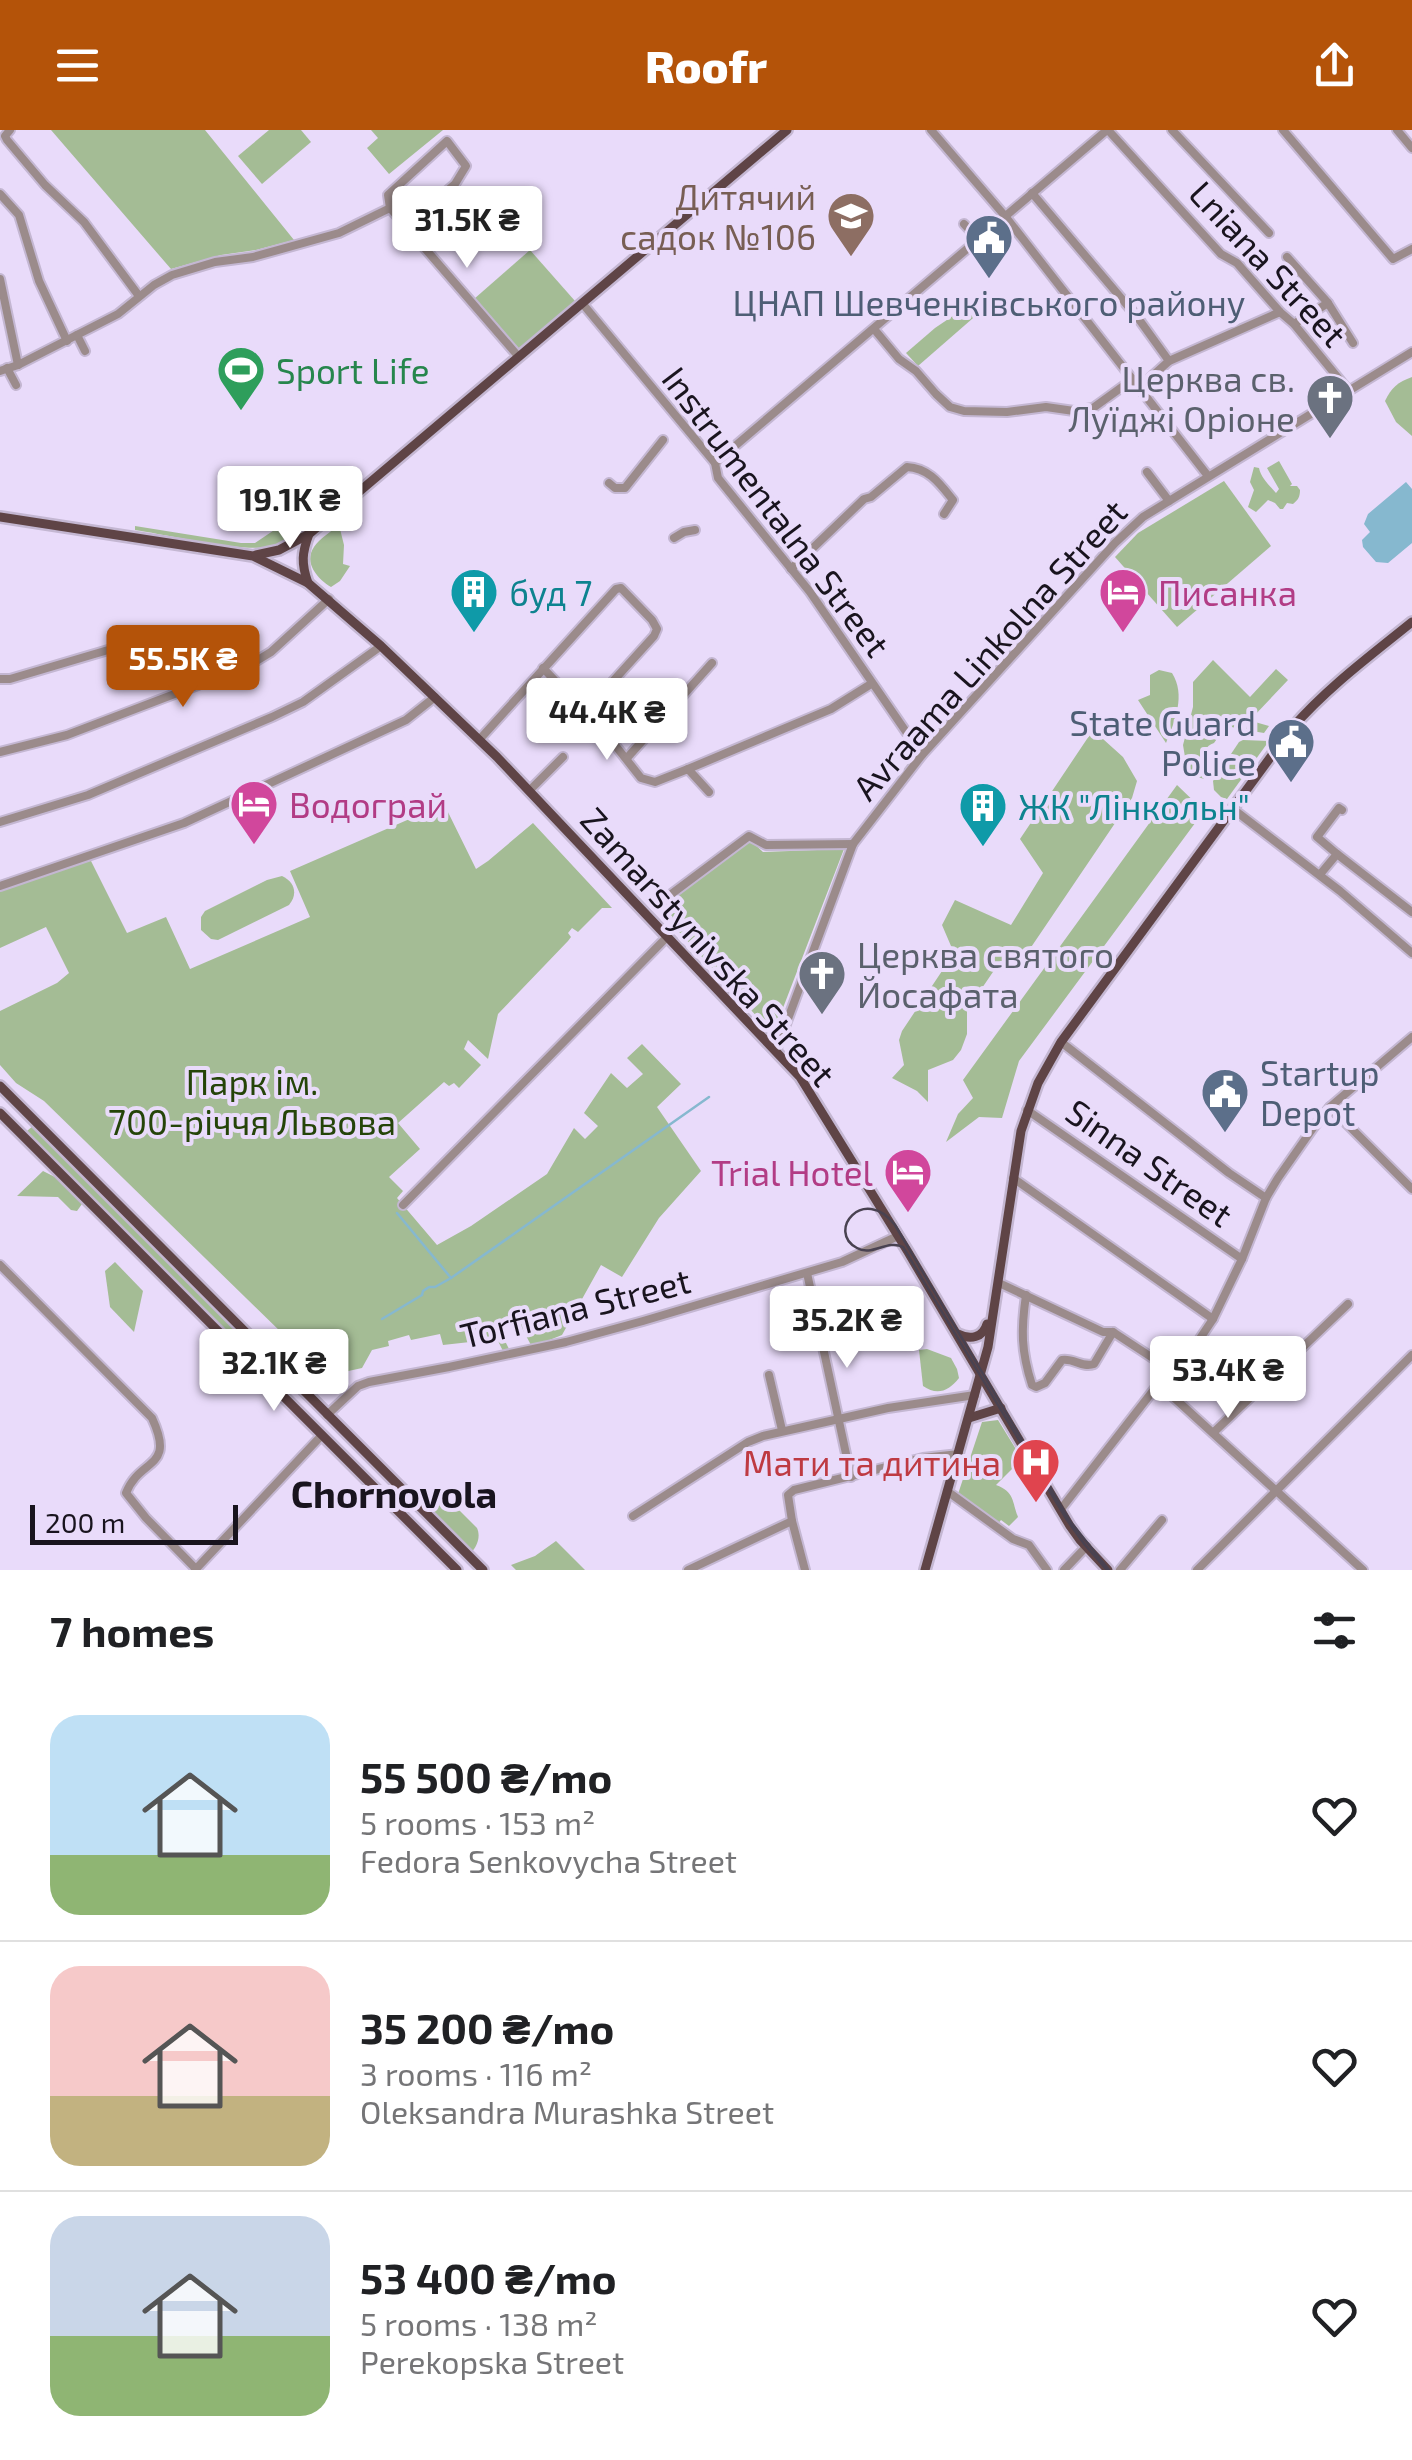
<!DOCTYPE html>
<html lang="en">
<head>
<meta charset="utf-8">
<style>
  body { margin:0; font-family:"Exo 2",sans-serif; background:#f2f2f2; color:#202124; height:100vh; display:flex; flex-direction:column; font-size:38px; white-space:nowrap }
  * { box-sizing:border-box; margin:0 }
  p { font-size:32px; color:#757577 }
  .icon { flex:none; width:55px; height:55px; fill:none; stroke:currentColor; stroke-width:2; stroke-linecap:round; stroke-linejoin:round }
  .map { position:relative; height:1440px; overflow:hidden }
  .side { display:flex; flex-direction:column; background:#fff; flex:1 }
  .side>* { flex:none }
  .scale { position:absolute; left:30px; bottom:25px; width:208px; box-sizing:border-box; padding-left:10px; border:5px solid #19141e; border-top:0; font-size:28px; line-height:35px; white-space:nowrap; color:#19141e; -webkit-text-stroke:8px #e9dbfa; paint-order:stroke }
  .price { position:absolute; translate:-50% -85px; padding:0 22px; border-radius:10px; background:#fff; color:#222; font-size:32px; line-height:65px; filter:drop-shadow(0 2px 5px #0008) }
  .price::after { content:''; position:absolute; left:50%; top:60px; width:30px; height:22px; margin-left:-15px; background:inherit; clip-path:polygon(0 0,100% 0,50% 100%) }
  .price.active { background:#b45309; color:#fff }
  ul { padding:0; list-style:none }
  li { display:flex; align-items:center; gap:30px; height:250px; padding:0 50px }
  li+li { border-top:2px solid #e0e0e0 }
  li span { display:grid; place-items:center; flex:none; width:280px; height:200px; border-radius:30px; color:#555 }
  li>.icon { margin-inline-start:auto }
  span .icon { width:120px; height:120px; fill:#fffc; stroke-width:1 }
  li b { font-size:42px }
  h2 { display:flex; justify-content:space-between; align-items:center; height:120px; padding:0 50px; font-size:42px }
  header { display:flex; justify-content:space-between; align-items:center; height:130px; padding:0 50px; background:#b45309; color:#fff; font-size:45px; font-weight:800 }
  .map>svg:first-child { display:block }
</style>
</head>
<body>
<header><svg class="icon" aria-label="menu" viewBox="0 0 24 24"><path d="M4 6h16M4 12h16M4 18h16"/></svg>Roofr<svg class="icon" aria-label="share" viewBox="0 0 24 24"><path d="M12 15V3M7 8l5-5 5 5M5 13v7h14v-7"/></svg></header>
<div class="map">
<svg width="1412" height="1440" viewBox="0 0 1412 1440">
  <rect width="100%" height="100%" fill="#e9dbfa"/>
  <!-- green -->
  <g fill="#a4bc95">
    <path d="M 51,0 L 205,0 L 294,110 L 256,120 L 221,125 L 171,139 Z"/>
    <path d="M 269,0 L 301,0 L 311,12 L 262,54 L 238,26 Z"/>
    <path d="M 371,0 L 443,0 L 389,44 L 367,18 L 378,8 Z"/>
    <path d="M 530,120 L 575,171 L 517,221 L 474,169 Z"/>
    <path d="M 972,173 L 980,182 L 918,236 L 906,223 L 935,198 Z"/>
    <path d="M 1412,247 L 1412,306 L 1396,292 L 1385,271 C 1391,258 1398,252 1412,247 Z"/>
    <path d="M 1279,331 L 1292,354 L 1290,356 L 1297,356 L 1300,360 C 1300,367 1298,370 1293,374 L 1287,373 L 1283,379 L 1280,379 L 1275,373 L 1268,370 L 1256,382 L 1248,377 L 1254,360 L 1250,352 L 1254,337 L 1259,338 C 1261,348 1270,356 1276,363 L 1279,359 L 1267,338 Z"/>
    <path d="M 1224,351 L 1271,416 L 1177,497 L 1115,427 L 1138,403 Z"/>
    <path d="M 335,359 L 342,366 C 321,383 299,406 273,416 C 250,424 163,404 135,400 L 135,396 L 241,413 L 255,413 Z"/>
    <path d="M 339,395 L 344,415 L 343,434 L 350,436 L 340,451 L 331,457 C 318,449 303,433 314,417 C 319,409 332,401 339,395 Z"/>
    <path d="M 1213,530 L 1250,567 L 1276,539 L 1288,550 L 1253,587 L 1255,592 L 1269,596 L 1264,603 L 1246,600 L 1248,592 L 1239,590 L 1237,598 L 1226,596 L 1214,613 C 1200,617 1203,636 1205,649 L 1188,645 L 1183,615 L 1193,577 L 1193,552 Z"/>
    <path d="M 1159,540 L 1172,543 C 1186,565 1175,591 1166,613 L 1138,570 L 1150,565 L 1150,545 Z"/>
    <path d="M 1093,600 L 1123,627 L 1137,651 L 1132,668 L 1017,838 L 995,839 L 967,880 L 967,904 L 961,920 L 953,930 L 928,940 L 928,972 L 917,961 L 892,948 L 904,935 L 899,910 L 902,901 L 954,823 L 942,795 L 955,770 L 1011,795 L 1043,743 L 1020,709 Z"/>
    <path d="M 1243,610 L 1269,611 L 1227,669 L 1221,667 L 1214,660 L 1213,651 L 1239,612 Z"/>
    <path d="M 1177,655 L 1204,681 L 1019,931 L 1002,988 L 979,987 L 946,1012 L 958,984 L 973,968 L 963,950 Z"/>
    <path d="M 444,674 L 476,739 L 488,731 L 533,693 L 612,778 L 602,778 L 578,802 L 572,798 L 568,803 L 571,807 L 568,811 L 498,884 L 488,929 L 468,910 L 464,919 L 481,935 L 459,958 L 454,953 L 449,956 L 444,952 L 398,993 L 420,1019 L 389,1047 L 403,1061 L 397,1068 L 437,1115 L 471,1096 L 547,1044 L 574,998 L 585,1009 L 598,996 L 584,983 L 611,943 L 627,958 L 643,944 L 627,928 L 642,914 L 681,954 L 657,977 L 701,1041 L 659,1088 L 622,1147 L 601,1135 L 562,1205 L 532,1217 L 515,1185 L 498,1197 L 510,1221 L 504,1223 L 497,1209 L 443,1215 L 440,1204 L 411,1210 L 409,1205 L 388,1211 L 389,1216 L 372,1220 L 362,1238 L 326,1246 L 44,971 L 16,953 L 0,935 L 0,881 L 57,853 L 69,843 L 46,797 L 0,818 L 0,760 L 90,729 L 127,803 L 166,787 L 190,839 L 310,787 L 290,741 Z"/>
    <path d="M 750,710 L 763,722 L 844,719 L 773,904 L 655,776 L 659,779 Z"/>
    <path d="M 282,746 C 295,752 298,764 289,775 L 218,810 L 211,809 L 201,800 L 201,787 L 205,781 L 267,750 Z"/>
    <path d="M 34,995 L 238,1200 L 231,1206 L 27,1001 Z"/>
    <path d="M 43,1041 L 55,1047 L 82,1074 L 77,1081 L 71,1080 L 58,1067 L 17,1066 Z"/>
    <path d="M 115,1132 L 143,1161 L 134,1202 L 110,1177 L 105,1141 Z"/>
    <path d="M 927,1219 L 951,1228 L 957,1239 L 959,1248 C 949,1261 937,1266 923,1256 L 919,1220 Z"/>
    <path d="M 998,1290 L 1022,1329 L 996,1355 C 1015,1362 1012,1372 1018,1387 L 1009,1396 L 1001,1390 L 997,1395 L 958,1364 L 982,1292 Z"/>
    <path d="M 419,1371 L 453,1374 L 477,1398 C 481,1407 477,1416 471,1423 Z"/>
    <path d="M 556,1411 L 585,1440 L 516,1440 L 511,1435 L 535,1426 Z"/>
  </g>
  <!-- water -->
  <path fill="#86b8cf" d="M 1406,352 L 1412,359 L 1412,413 L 1388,433 L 1376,432 L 1363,417 L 1362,410 L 1370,402 L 1364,394 L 1368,384 Z"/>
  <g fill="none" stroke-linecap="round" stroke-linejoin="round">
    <!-- stream -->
    <g stroke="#86b8cf" stroke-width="2.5">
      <path d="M 397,1083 L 451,1148 L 709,967"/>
      <path d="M 382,1189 L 422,1165 L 423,1161 L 429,1157 L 435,1157 L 451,1148"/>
    </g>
    <!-- minor casing -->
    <g stroke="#c4b7d2" stroke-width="12">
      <g id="minor">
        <path d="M 10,0 L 5,6 L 7,10 L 45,55 L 84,92 L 139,166"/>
        <path d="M 931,0 L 1005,86 L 1208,346"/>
        <path d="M 1108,0 L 1221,124 L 1237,133 L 1280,182 L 1294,194 L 1348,260"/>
        <path d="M 1172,0 L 1269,103"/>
        <path d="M 1283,0 L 1393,129 L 1412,119"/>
        <path d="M 1397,0 L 1412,18"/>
        <path d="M 1032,63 L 1138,188 L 1169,231"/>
        <path d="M 0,64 L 19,85 L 39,151 L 67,211"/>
        <path d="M 390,78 L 518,226"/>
        <path d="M 390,78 L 388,65 L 447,11 L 466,36 L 455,54 L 439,68 L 445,81"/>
        <path d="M 964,94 L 978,109"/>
        <path d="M 1287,127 L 1328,173 L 1353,213"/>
        <path d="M 0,149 L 18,235"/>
        <path d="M 582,173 L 715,333 L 718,348 L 810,462 L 922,625"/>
        <path d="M 1294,194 L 1328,173"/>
        <path d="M 874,199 L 899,229 L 916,241 L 936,264 L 950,277 L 964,281 L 1007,282 L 1046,277 L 1074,281 L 1093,278 L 1133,249"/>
        <path d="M 77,205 L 85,221"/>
        <path d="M 7,238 L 16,255"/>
        <path d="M 0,241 L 18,235 L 118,184 L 154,155 L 172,145 L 215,132 L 253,127 L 339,103 L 390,78"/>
        <path d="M 1139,258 L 1169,231 L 1280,182"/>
        <path d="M 715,333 L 1107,0"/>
        <path d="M 1147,342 L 1169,371"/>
        <path d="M 609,353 L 615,358 L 625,358 L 663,310"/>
        <path d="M 674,408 L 684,402 L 695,400"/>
        <path d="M 791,439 L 864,369 L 871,367 L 907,337 C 929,338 940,354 953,370 L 944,384"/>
        <path d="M 543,538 L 611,610 L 641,648 L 655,652 L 688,639 L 709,662"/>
        <path d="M 0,549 L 10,549 L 169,502 C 194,500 200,531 209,550"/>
        <path d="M 479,610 L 616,459 L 621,458 L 652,490 L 657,499 L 654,506 L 585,582"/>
        <path d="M 0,622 L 67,605 L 248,536 L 271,522 L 329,469"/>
        <path d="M 627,628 L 712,533"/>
        <path d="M 688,639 L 831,579 L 871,554"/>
        <path d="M 529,661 L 563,627"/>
        <path d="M 1233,679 L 1340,761 L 1412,823"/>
        <path d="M 0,692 L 88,665 L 272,587 L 303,572 L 381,516"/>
        <path d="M 1337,724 L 1412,782"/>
        <path d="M 1322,742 L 1337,724 L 1317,707 L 1339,678 L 1342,680"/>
        <path d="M 0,756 L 184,693 L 406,590 L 435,567"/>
        <path d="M 662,771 L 749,706 L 766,715 L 853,714"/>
        <path d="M 1061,912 L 1229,1043 L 1266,1068"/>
        <path d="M 776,921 L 853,714 L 922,625 L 1115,413 L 1143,387 L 1412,222"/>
        <path d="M 1330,977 L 1412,1059"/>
        <path d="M 1027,980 L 1242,1129"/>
        <path d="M 1013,1048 L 1213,1189"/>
        <path d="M 403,1075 L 668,806"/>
        <path d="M 0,1135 L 152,1288 C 176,1340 140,1327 126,1363 L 146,1388 L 196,1439"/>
        <path d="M 807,1143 L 851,1347"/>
        <path d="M 999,1153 L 1103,1202 L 1113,1202 L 1171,1240"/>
        <path d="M 1026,1165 C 1021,1200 1021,1221 1032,1255 L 1036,1257 L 1045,1253 L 1062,1230 C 1074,1228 1082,1238 1094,1234 L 1113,1202"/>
        <path d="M 769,1245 L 782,1300"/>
        <path d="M 1159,1254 L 1363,1440"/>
        <path d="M 327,1285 L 358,1256 L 369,1252 L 449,1237 L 566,1212 L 643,1191 L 842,1132 L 898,1106"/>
        <path d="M 1213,1303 L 1348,1174"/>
        <path d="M 947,1361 L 1013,1409 L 1029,1415 L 1047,1440"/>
        <path d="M 1061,1379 L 1156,1257 L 1199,1210 L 1213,1189 L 1242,1129 L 1266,1068 L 1278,1048 L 1313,998 L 1330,977 L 1412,907"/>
        <path d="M 633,1386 L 748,1312 L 763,1306 L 888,1278 L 975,1265"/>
        <path d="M 792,1391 L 805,1440"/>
        <path d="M 195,1440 L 322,1305"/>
        <path d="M 688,1440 L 792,1391 L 788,1365 L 794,1360 L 923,1328 L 959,1324"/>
        <path d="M 1064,1440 L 1087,1416"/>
        <path d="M 1120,1440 L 1162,1390"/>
        <path d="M 1197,1440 L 1412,1225"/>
      </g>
    </g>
    <!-- major casing -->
    <g stroke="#c4b7d2" stroke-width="14">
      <g id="major">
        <path d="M 0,387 L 253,426 L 308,453 L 381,516 L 497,627 L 800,947 L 908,1122 L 1070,1396 L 1080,1410 L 1108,1440"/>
        <path d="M 256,425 L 279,420 L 309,404 L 787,0"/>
        <path d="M 308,453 C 301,433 302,423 309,404"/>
        <path d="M 0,956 L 483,1440"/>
        <path d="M 0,983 L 457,1440"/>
        <path d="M 958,1204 C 970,1210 983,1208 987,1194"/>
        <path d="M 969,1288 L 1001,1278"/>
        <path d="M 925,1440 L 988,1217 L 1021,1001 L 1038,953 L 1061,912 L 1292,598 C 1328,557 1370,526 1412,492"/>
      </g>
    </g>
    <!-- minor -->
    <use href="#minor" stroke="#9b8b8b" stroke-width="8"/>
    <!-- major -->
    <use href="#major" stroke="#5f4446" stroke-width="9"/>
    <!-- tram -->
    <path stroke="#494251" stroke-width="2.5" d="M 1107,1440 L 1085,1415 L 1067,1390 L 903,1117 C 887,1109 872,1127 857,1118 C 826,1102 863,1054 895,1095 L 1070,1391 L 1109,1440"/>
  </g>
  <!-- icons -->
  <defs>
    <g id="school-pin" transform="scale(2.5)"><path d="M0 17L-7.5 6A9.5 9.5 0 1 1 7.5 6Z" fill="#8d6e63" stroke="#e9dbfa"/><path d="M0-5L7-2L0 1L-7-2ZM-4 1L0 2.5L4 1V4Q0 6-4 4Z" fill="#fff"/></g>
    <g id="civic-pin" transform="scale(2.5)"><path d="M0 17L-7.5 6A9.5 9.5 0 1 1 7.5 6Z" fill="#5c6f8a" stroke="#e9dbfa"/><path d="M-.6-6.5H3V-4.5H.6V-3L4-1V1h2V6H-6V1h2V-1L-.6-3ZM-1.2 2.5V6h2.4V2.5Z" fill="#fff"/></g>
    <g id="stadium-pin" transform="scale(2.5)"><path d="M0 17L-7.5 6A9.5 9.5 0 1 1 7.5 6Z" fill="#2e9e5b" stroke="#e9dbfa"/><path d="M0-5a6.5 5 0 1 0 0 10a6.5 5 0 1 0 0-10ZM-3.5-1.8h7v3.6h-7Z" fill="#fff"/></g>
    <g id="church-pin" transform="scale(2.5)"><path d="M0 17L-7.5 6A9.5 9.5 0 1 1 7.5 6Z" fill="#6b7280" stroke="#e9dbfa"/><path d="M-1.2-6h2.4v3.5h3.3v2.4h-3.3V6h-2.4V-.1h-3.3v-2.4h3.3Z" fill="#fff"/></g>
    <g id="building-pin" transform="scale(2.5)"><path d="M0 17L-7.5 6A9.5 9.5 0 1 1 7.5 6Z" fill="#0f9aa8" stroke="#e9dbfa"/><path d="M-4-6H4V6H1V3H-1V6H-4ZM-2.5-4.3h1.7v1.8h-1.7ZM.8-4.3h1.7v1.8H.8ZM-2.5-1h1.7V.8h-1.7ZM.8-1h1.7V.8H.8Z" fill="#fff"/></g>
    <g id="hotel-pin" transform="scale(2.5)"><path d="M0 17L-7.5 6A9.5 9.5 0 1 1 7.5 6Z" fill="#d1479c" stroke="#e9dbfa"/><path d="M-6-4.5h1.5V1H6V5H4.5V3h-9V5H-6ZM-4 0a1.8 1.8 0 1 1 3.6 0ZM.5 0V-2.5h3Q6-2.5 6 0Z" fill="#fff"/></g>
    <g id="hospital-pin" transform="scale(2.5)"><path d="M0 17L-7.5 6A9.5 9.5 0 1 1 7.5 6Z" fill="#e0444e" stroke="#e9dbfa"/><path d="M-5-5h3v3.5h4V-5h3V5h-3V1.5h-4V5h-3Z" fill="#fff"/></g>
  </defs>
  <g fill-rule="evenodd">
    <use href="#school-pin" x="851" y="86"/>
    <use href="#civic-pin" x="989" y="108"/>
    <use href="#stadium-pin" x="241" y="240"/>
    <use href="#church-pin" x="1330" y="268"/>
    <use href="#building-pin" x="474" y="462"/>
    <use href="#hotel-pin" x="1123" y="462"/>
    <use href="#civic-pin" x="1291" y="612"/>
    <use href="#hotel-pin" x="254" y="674"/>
    <use href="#building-pin" x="983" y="676"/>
    <use href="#church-pin" x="822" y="844"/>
    <use href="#civic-pin" x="1225" y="962"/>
    <use href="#hotel-pin" x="908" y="1042"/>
    <use href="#hospital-pin" x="1036" y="1332"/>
  </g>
  <g text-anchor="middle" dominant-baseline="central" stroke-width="8" stroke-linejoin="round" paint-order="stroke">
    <!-- education labels -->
    <g font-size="35" fill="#785e54" stroke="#e9dbfa" text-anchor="end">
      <text x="816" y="66">Дитячий<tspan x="816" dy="40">садок №106</tspan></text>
    </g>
    <!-- street labels -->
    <g font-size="35" fill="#19141e" stroke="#e9dbfa">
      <text transform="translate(1269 133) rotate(47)">Lniana Street</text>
      <text transform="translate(777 381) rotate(53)">Instrumentalna Street</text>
      <text transform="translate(989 519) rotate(-48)">Avraama Linkolna Street</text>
      <text transform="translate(709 816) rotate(48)">Zamarstynivska Street</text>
      <text transform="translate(1150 1032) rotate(35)">Sinna Street</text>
      <text transform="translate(575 1177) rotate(-14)">Torfiana Street</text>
    </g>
    <!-- service labels -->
    <g font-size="35" fill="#4e5e75" stroke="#e9dbfa">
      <text x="989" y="172">ЦНАП Шевченківського району</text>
      <text x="1256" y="592" text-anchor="end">State Guard<tspan x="1256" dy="40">Police</tspan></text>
      <text x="1260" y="942" text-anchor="start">Startup<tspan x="1260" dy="40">Depot</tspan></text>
    </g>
    <!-- leisure labels -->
    <g font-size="35" fill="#27864d" stroke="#e9dbfa" text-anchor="start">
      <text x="276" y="240">Sport Life</text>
    </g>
    <!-- worship labels -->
    <g font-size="35" fill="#5b616d" stroke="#e9dbfa" text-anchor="end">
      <text x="1295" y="248">Церква св.<tspan x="1295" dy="40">Луїджі Оріоне</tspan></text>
      <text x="857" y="824" text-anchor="start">Церква святого<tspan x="857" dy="40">Йосафата</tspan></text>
    </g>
    <!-- culture labels -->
    <g font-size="35" fill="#0d838f" stroke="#e9dbfa" text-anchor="start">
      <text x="509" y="462">буд 7</text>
      <text x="1018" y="676">ЖК "Лінкольн"</text>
    </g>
    <!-- hotel labels -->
    <g font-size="35" fill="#b23c85" stroke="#e9dbfa" text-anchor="start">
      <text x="1158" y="462">Писанка</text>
      <text x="289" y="674">Водограй</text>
      <text x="873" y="1042" text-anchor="end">Trial Hotel</text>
    </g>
    <!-- park labels -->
    <g font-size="35" fill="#254409" stroke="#e9dbfa">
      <text x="252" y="951">Парк ім.<tspan x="252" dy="40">700-річчя Львова</tspan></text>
    </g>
    <!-- health labels -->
    <g font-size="35" fill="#be3a42" stroke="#e9dbfa" text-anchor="end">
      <text x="1001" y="1332">Мати та дитина</text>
    </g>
    <!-- neighbourhood labels -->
    <g font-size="38" font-weight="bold" fill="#19141e" stroke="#e9dbfa">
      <text x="394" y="1363">Chornovola</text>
    </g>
  </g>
</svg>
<div class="scale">200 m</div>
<b class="price" style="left:467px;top:141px">31.5K ₴</b>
<b class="price" style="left:290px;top:421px">19.1K ₴</b>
<b class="price active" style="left:183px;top:580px">55.5K ₴</b>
<b class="price" style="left:607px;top:633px">44.4K ₴</b>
<b class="price" style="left:847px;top:1241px">35.2K ₴</b>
<b class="price" style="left:274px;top:1284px">32.1K ₴</b>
<b class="price" style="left:1228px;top:1291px">53.4K ₴</b>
</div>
<section class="side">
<h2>7 homes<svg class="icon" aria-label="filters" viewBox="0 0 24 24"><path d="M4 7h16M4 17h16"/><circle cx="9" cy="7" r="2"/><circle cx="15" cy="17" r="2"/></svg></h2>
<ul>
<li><span style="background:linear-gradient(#bfe0f5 70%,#8fb573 0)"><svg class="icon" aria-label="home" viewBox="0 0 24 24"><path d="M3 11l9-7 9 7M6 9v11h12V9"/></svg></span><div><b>55 500 ₴/mo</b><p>5 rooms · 153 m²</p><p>Fedora Senkovycha Street</p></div><svg class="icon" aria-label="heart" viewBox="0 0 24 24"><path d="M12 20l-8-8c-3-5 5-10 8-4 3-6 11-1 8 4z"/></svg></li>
<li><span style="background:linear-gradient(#f6c9c9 65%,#c2b280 0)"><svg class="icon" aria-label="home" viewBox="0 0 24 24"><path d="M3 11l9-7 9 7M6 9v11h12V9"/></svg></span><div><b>35 200 ₴/mo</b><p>3 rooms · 116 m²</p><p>Oleksandra Murashka Street</p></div><svg class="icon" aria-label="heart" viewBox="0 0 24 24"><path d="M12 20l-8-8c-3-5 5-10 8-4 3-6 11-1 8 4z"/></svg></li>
<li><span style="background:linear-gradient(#c9d6e8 60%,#8fb573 0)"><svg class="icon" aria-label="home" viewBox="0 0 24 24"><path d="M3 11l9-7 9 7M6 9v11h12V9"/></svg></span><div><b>53 400 ₴/mo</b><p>5 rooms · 138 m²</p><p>Perekopska Street</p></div><svg class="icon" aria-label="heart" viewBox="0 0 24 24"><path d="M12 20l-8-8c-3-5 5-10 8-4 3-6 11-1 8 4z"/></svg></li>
</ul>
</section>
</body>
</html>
